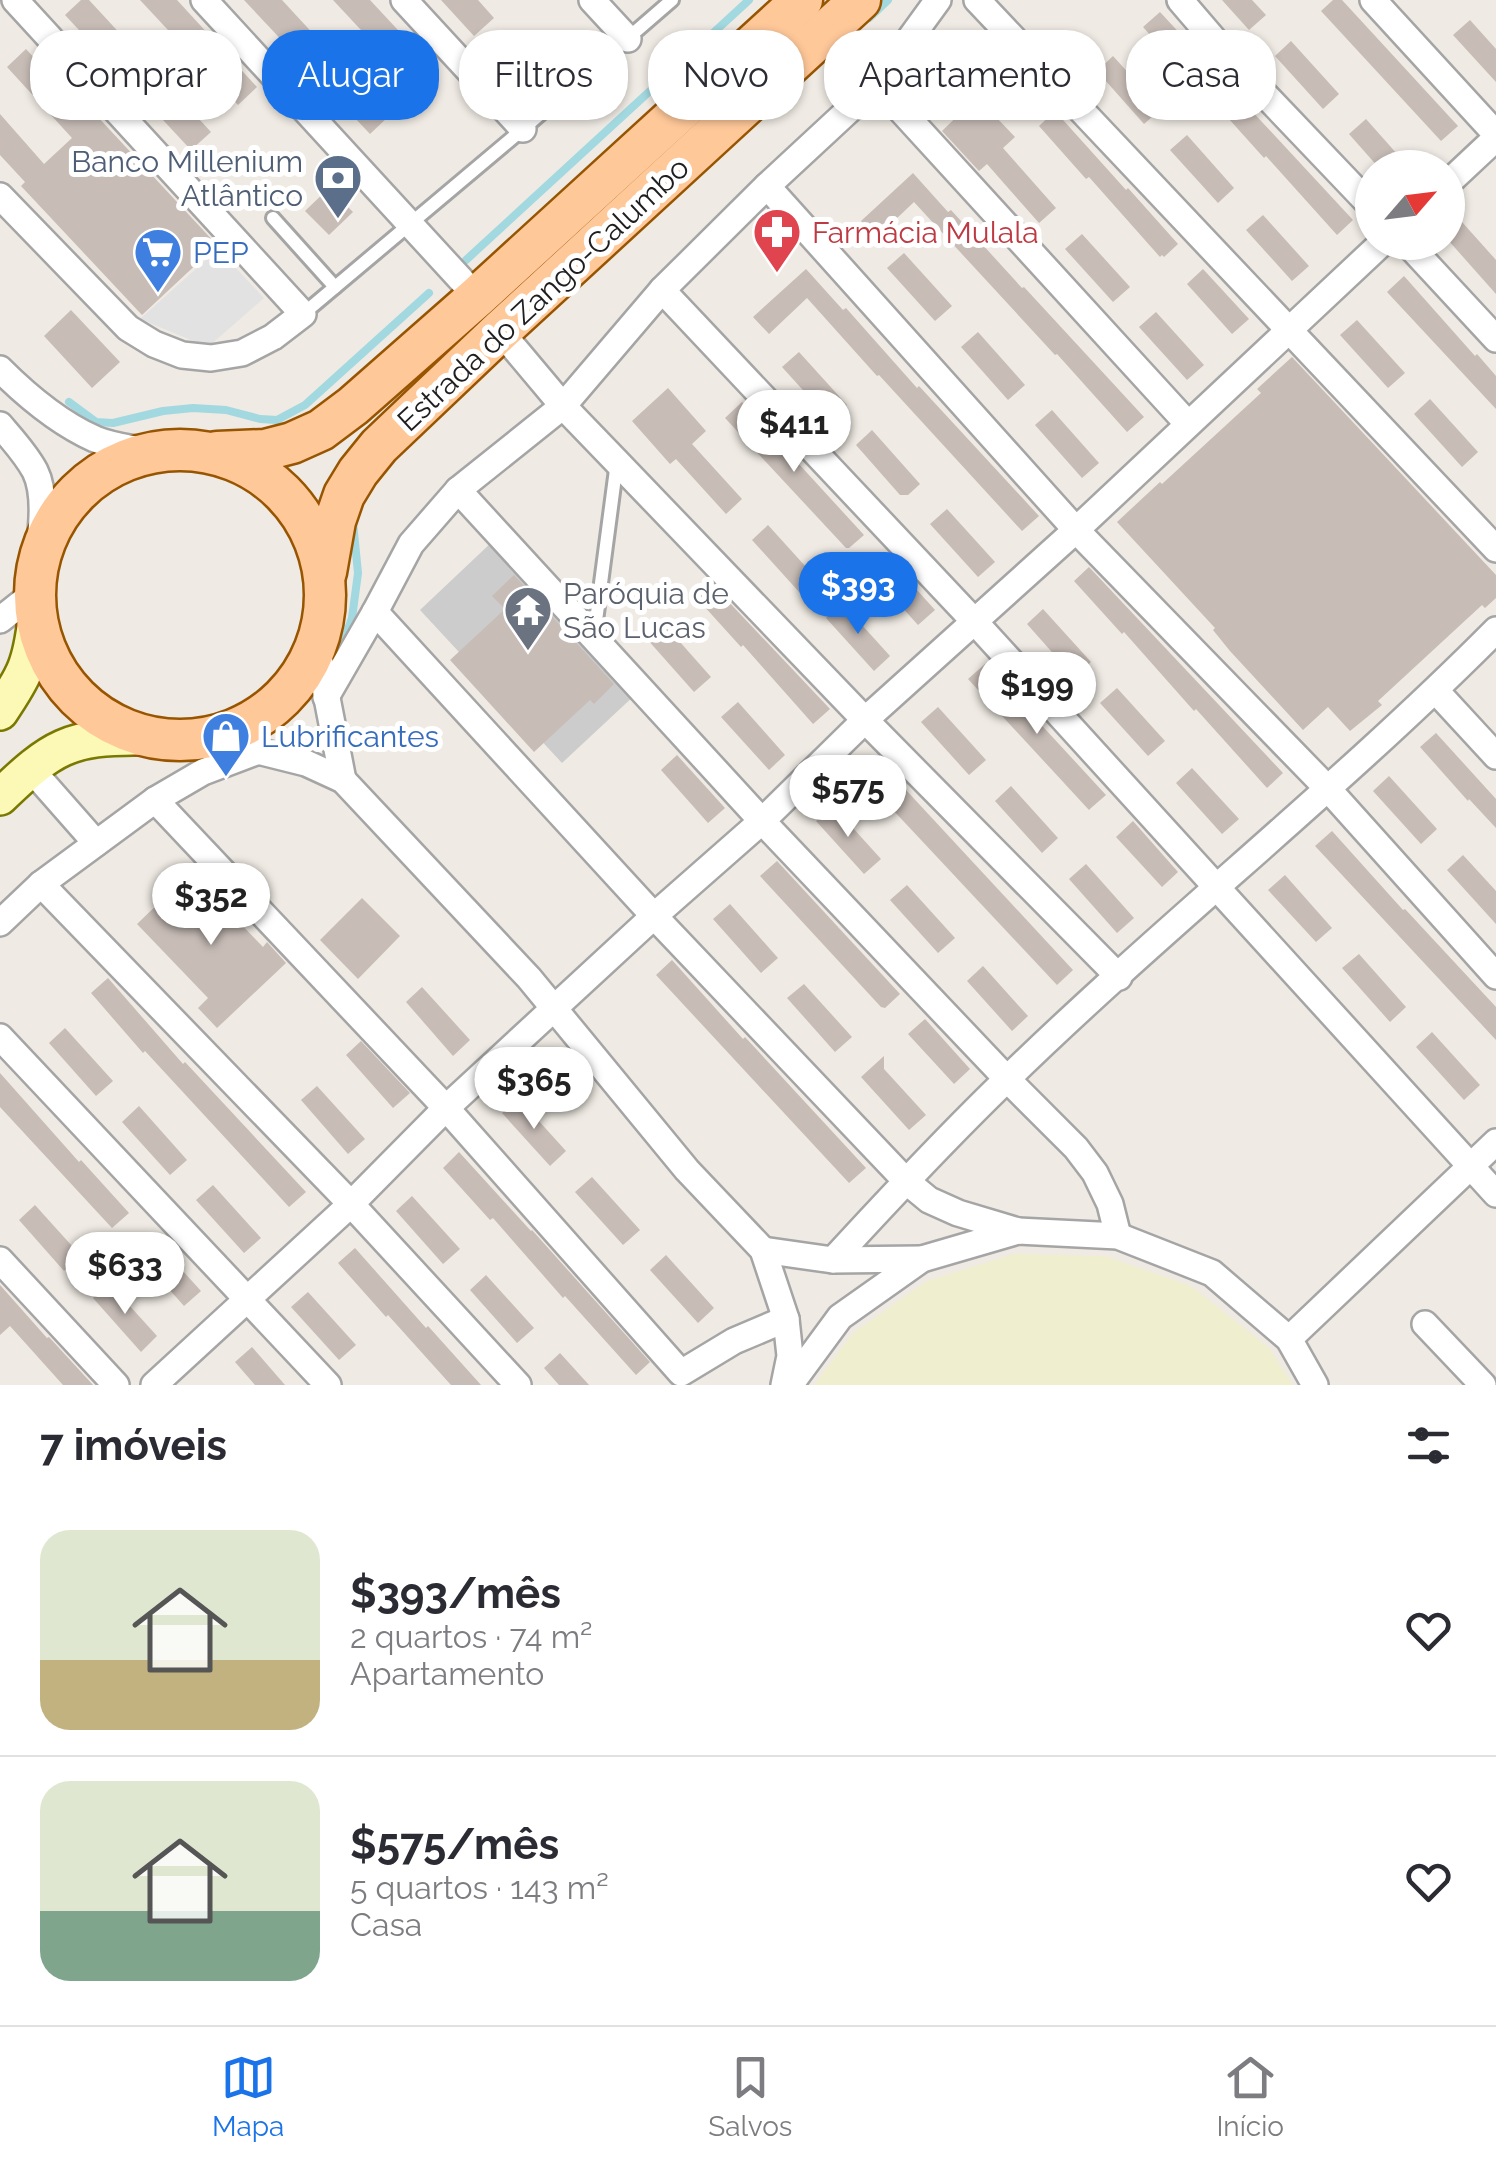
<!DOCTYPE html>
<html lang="pt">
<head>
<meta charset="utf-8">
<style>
  body { margin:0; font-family:Raleway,sans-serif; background:#f2f2f3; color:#2b2b33; height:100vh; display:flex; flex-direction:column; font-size:38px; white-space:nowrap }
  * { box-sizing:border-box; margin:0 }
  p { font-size:32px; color:#7c7c81 }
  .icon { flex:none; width:55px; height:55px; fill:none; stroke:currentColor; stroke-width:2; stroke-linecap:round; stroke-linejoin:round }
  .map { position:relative; height:1385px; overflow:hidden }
  .panel { display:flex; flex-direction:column; background:#fff; flex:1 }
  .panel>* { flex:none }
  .hud { position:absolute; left:30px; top:30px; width:1438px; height:90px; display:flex; gap:20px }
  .needle { width:65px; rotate:62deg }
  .controls { position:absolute; left:1355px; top:150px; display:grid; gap:20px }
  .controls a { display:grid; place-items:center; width:110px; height:110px; border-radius:50%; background:#fff; box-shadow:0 2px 8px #0004; font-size:50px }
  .price { position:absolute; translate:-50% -85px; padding:0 22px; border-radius:35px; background:#fff; color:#222; font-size:32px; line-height:65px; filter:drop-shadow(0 2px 5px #0008) }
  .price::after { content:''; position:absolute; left:50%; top:60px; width:30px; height:22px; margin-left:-15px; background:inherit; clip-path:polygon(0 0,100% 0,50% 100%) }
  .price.current { background:#1a73e8; color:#fff }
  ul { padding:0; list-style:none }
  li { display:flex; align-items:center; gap:30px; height:250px; padding:0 40px }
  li+li { border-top:2px solid #e1e1e2 }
  li span { display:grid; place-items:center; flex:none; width:280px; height:200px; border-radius:30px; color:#555 }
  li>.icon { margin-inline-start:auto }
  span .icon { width:120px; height:120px; fill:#fffc; stroke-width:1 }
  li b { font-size:42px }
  h2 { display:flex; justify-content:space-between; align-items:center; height:120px; padding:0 40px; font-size:42px }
  .chip { padding:0 35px; border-radius:40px; background:#fff; box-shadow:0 2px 8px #0004; font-size:35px; line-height:90px }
  .chip.current { background:#1a73e8; color:#fff }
  .menu { display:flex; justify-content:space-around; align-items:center; height:140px; border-top:2px solid #e1e1e2; background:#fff; font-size:28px; color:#7c7c81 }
  .menu a { display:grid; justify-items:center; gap:5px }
  .menu .current { color:#1a73e8 }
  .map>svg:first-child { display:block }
</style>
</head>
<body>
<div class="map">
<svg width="1496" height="1385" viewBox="0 0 1496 1385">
  <rect width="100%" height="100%" fill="#efeae3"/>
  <!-- religious -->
  <path fill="#ccc" d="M 493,541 L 636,694 L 562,763 L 420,610 Z"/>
  <!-- farmland -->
  <path fill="#efeece" d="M 1014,1254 L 1105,1256 L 1191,1286 L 1269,1348 L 1293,1385 L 814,1385 L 853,1333 L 927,1281 Z"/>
  <!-- parking -->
  <path fill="#e2e2e2" d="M 218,249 L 264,298 L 208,347 L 140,319 Z"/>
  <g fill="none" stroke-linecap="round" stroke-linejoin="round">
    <!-- stream -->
    <g stroke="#a2d8df" stroke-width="8">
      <path d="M 869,18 L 888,0"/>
      <path d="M 466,260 L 749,0"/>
      <path d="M 69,402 L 96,422 L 113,423 L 163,411 L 193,408 L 226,410 L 260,419 L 277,420 L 305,405 L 429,293"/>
      <path d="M 340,651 L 352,618 L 358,573 L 353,523"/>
    </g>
  </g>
  <!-- building -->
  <g fill="#c7bcb6">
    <path d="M 81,0 L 89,0 L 211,132 L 191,150 L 65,15 Z"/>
    <path d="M 140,0 L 177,0 L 257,87 L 238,105 Z"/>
    <path d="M 244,0 L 282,0 L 389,116 L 370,134 Z"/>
    <path d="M 333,0 L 370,0 L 436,71 L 416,89 Z"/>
    <path d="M 441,0 L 478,0 L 494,18 L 474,36 Z"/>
    <path d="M 1222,0 L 1252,0 L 1266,15 L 1249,30 Z"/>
    <path d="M 1333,0 L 1342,0 L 1458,126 L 1441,141 L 1321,11 Z"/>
    <path d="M 1160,12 L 1353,220 L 1337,235 L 1266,156 L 1264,158 L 1193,79 L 1191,81 L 1143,27 Z"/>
    <path d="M 1470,20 L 1496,49 L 1496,82 L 1453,35 Z"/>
    <path d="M 1291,41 L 1339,94 L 1323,109 L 1275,56 Z"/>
    <path d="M 26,49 L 91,119 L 96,115 L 217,245 L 142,315 L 21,186 L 25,182 L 0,155 L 0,114 L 44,164 L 72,138 L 7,67 Z"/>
    <path d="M 1113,56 L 1161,109 L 1144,124 L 1097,71 Z"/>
    <path d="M 977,97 L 1015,137 L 1003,148 L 1056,208 L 1039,223 L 987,164 L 979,171 L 942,131 Z"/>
    <path d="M 1055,111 L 1126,190 L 1128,188 L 1178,244 L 1164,257 L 1162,255 L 1160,257 L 1089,177 L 1086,179 L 1039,126 Z"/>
    <path d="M 1366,119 L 1390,146 L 1409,168 L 1379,168 L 1349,134 Z"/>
    <path d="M 1187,135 L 1234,188 L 1218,203 L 1170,150 Z"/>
    <path d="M 913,173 L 948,212 L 951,210 L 1022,288 L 1024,287 L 1144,417 L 1127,432 L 1057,354 L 1055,355 L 914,202 L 876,238 L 861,221 Z"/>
    <path d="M 329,188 L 353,212 L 329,235 L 305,211 Z"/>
    <path d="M 1263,215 L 1309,266 L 1292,281 L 1246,230 Z"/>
    <path d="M 1462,222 L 1496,260 L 1496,294 L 1448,240 L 1448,235 Z"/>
    <path d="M 1082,234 L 1130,287 L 1113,302 L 1065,249 Z"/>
    <path d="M 904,253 L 952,306 L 935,321 L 887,268 Z"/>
    <path d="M 806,269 L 843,310 L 846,308 L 917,388 L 919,386 L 1039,516 L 1022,531 L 879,375 L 877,376 L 807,298 L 769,334 L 753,317 Z"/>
    <path d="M 1203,269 L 1249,319 L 1232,334 L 1187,284 Z"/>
    <path d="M 1404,276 L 1475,356 L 1477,354 L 1496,376 L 1496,409 L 1387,292 Z"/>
    <path d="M 71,310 L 120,362 L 92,388 L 44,336 Z"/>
    <path d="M 1156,312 L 1204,365 L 1187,380 L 1139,327 Z"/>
    <path d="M 1357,320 L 1405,373 L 1388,388 L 1340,335 Z"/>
    <path d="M 978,332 L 1025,385 L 1008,400 L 961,347 Z"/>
    <path d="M 799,352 L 847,405 L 830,420 L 782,367 Z"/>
    <path d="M 1292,357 L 1496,575 L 1496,598 L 1485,608 L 1482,605 L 1378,701 L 1382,705 L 1350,731 L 1328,707 L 1303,730 L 1230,651 L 1213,630 L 1215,628 L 1117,522 L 1160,482 L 1162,484 L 1261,393 L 1257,389 Z"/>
    <path d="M 668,388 L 706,431 L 692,444 L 742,499 L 726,514 L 676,459 L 670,464 L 632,421 Z"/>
    <path d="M 1430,399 L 1478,452 L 1462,467 L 1414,414 Z"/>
    <path d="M 742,402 L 864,535 L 849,548 L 846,548 L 725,418 Z"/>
    <path d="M 1052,410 L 1099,463 L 1082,478 L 1035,425 Z"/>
    <path d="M 872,430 L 920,484 L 908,495 L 900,495 L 856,445 Z"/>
    <path d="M 947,509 L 995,562 L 978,577 L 930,524 Z"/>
    <path d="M 768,525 L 816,578 L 800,593 L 752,540 Z"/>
    <path d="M 889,559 L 935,610 L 918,625 L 872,574 Z"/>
    <path d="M 1089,567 L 1283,773 L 1267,788 L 1196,709 L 1194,711 L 1124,632 L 1122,634 L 1074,581 Z"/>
    <path d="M 514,575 L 614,684 L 594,704 L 590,700 L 534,752 L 450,660 L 505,609 L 492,596 Z"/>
    <path d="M 708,580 L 830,709 L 813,724 L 743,645 L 741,647 L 693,594 Z"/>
    <path d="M 842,603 L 890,656 L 874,671 L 826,618 Z"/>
    <path d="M 1043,609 L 1091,662 L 1074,677 L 1027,624 Z"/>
    <path d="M 664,624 L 711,677 L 694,692 L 647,639 Z"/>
    <path d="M 985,664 L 1106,795 L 1091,808 L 1089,810 L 968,679 Z"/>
    <path d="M 1117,688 L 1165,741 L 1148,756 L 1100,703 Z"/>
    <path d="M 738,702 L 785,755 L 769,770 L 721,717 Z"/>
    <path d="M 938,707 L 986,760 L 969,775 L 921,722 Z"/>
    <path d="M 1436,733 L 1496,799 L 1496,828 L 1469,799 L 1468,801 L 1420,747 Z"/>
    <path d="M 677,755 L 725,808 L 708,823 L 661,770 Z"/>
    <path d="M 880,762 L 1073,970 L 1057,985 L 863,778 Z"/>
    <path d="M 1192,768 L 1239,819 L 1222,834 L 1176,783 Z"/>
    <path d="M 1389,776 L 1437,829 L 1421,844 L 1373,791 Z"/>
    <path d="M 1011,786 L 1058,838 L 1042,853 L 995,801 Z"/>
    <path d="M 833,806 L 881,859 L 864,874 L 816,821 Z"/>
    <path d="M 1133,821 L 1178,872 L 1162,887 L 1116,837 Z"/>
    <path d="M 1332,831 L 1403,910 L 1405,909 L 1496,1007 L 1496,1040 L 1315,846 Z"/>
    <path d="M 1463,855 L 1496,891 L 1496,924 L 1447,870 Z"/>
    <path d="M 777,861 L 900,994 L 885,1008 L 881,1007 L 760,876 Z"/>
    <path d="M 1086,864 L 1134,918 L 1117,933 L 1069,879 Z"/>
    <path d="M 191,872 L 263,947 L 267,942 L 286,963 L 217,1028 L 198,1008 L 208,998 L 137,924 Z"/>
    <path d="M 1285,875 L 1332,928 L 1316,942 L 1268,890 Z"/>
    <path d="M 907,885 L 955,938 L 938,953 L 890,900 Z"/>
    <path d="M 362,898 L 400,936 L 358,979 L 320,940 Z"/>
    <path d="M 730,904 L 778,958 L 761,973 L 713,919 Z"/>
    <path d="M 1359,954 L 1406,1007 L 1390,1022 L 1342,968 Z"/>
    <path d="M 672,960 L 743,1039 L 745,1037 L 866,1168 L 849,1183 L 656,975 Z"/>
    <path d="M 983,966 L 1028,1016 L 1012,1031 L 967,981 Z"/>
    <path d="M 108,978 L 183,1064 L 185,1062 L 306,1192 L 289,1207 L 145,1051 L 143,1053 L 91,993 Z"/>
    <path d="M 804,984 L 852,1037 L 835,1052 L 787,998 Z"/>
    <path d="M 422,987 L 470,1040 L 453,1056 L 406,1002 Z"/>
    <path d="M 925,1019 L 970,1069 L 954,1084 L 908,1034 Z"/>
    <path d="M 65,1028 L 113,1081 L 96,1096 L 49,1043 Z"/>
    <path d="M 1432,1032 L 1480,1085 L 1464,1100 L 1416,1047 Z"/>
    <path d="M 361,1041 L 410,1093 L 393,1108 L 346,1055 Z"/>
    <path d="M 884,1056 L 884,1069 L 926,1115 L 909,1130 L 861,1077 Z"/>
    <path d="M 0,1073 L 79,1162 L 81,1160 L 129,1213 L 112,1228 L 0,1107 Z"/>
    <path d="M 317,1086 L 365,1139 L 348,1154 L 301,1100 Z"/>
    <path d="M 518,1098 L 566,1151 L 550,1166 L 502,1113 Z"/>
    <path d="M 139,1106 L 187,1160 L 170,1175 L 122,1122 Z"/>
    <path d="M 459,1152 L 531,1231 L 532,1230 L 650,1362 L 636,1375 L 565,1296 L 563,1298 L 493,1218 L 490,1220 L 443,1168 Z"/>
    <path d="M 592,1177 L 640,1230 L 623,1245 L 575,1192 Z"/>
    <path d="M 213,1185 L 261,1238 L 244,1253 L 196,1200 Z"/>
    <path d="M 412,1196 L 460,1249 L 443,1264 L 396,1211 Z"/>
    <path d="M 35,1205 L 81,1256 L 64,1271 L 19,1220 Z"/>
    <path d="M 153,1238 L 201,1291 L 184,1306 L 136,1252 Z"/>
    <path d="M 355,1248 L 426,1328 L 428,1326 L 481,1385 L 451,1385 L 388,1315 L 386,1317 L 338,1263 Z"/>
    <path d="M 666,1255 L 714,1308 L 698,1323 L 650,1270 Z"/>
    <path d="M 486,1275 L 534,1328 L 517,1343 L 470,1290 Z"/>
    <path d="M 109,1283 L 157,1336 L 141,1352 L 93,1298 Z"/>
    <path d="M 0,1285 L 47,1338 L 49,1337 L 93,1385 L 63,1385 L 10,1326 L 0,1335 Z"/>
    <path d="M 308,1292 L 356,1345 L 339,1360 L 291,1307 Z"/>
    <path d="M 252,1347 L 285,1385 L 255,1385 L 235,1362 Z"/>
    <path d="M 560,1353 L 589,1385 L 559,1385 L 544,1368 Z"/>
  </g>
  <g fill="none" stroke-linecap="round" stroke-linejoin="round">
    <!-- service casing -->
    <g stroke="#a5a5a5" stroke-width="18">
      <g id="service">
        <path d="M 273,218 L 335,287"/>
        <path d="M 303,314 L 523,129 L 672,0"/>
        <path d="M 594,636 L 617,462"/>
      </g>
    </g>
    <!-- minor casing -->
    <g stroke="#a5a5a5" stroke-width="30">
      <g id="minor">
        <path d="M 204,0 L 477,297"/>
        <path d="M 404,0 L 523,129"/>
        <path d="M 592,0 L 628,39"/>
        <path d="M 977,0 L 1496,549"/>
        <path d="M 1180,0 L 1228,56 L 1372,207"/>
        <path d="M 1373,0 L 1496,134"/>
        <path d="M 877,84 L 1188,424"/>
        <path d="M 1448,183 L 1496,138"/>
        <path d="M 767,186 L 1076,530 L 1329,790 L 1496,976"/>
        <path d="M 0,196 L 128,328 L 154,344 L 182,355 L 211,358 L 242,353 L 273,337 L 303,314 L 15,0"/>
        <path d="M 1406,242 L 1496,339"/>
        <path d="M 662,290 L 974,621 L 1496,1194"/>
        <path d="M 500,331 L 563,406 L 617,462 L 865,720 L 1119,977"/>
        <path d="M 0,369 C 27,396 59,423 95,439 C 112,446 132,448 149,452"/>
        <path d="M 0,425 C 12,439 26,454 35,471 C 47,495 41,533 38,559"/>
        <path d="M 458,490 L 762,821 L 1007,1079 L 1076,1148 L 1095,1173 L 1110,1204 L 1118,1236"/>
        <path d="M 375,612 L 654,916 L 906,1181 L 929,1200 L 958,1213 L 1018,1231"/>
        <path d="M 0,620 L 34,593"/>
        <path d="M 321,629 L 319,657 L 343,780"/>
        <path d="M 1436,691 L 1496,756"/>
        <path d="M 326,697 L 375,612 L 411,544 L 458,490 L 563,406 L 662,290 L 767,186 L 877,84 L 938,0"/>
        <path d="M 181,742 L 258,751 L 306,763 L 343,780 L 529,978 L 687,1170 L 763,1250 L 786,1319 L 790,1356 L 784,1385"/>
        <path d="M 30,768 L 96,843"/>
        <path d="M 155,800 L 446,1108 L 681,1373 L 734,1341 L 786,1319"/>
        <path d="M 41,884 L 351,1204 L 518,1385"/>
        <path d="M 0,923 L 41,884 L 155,800 L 203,772 L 256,752"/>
        <path d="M 0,1037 L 328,1385"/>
        <path d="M 763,1250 L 833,1260 L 922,1259"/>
        <path d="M 0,1260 L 116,1385"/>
        <path d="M 833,1260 C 889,1199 946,1138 1006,1080 C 1165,925 1339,788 1496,630"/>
        <path d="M 1425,1324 L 1483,1385"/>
        <path d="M 1289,1339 L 1496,1142"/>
        <path d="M 154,1385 L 351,1204 L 446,1108 L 654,916 L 762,821 L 865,720 L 1076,530 L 1383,242"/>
        <path d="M 790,1385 L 840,1317 L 922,1259 L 1018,1231 L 1118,1236 L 1212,1273 L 1289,1339 L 1315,1385"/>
      </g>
    </g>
    <!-- secondary casing -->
    <g stroke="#797900" stroke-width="40">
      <g id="secondary">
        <path d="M 0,712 C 25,675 31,663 36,619"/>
        <path d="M 0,797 C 52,747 69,736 142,737"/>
      </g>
    </g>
    <!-- primary casing -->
    <g stroke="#985500" stroke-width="45">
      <g id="primary">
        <circle cx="180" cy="595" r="145"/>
        <path d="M 217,452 L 265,450 L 292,443 L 321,430 L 353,406 L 477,297 L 802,0"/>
        <path d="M 326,572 L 335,521 L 344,495 L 358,472 L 379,446 L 500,331 L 860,0"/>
      </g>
    </g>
    <!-- service -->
    <use href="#service" stroke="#fff" stroke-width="12"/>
    <!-- minor -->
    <use href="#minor" stroke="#fff" stroke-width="25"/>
    <!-- secondary -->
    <use href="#secondary" stroke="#fcf8b5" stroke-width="35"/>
    <!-- primary -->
    <use href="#primary" stroke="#ffc899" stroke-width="40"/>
  </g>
  <!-- icons -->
  <defs>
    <g id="bank-pin" transform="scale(2.5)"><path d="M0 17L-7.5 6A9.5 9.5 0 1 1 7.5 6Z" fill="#5c6f8a" stroke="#fff"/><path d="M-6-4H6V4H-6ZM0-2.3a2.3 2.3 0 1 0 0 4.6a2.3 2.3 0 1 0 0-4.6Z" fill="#fff"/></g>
    <g id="pharmacy-pin" transform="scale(2.5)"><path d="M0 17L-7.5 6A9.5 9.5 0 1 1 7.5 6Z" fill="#e0444e" stroke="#fff"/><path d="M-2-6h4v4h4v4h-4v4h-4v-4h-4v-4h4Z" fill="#fff"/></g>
    <g id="supermarket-pin" transform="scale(2.5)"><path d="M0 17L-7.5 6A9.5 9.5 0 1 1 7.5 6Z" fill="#3f7fe0" stroke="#fff"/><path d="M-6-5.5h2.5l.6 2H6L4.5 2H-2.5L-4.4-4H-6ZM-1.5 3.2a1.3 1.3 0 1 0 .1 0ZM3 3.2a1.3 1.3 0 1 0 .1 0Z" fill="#fff"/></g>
    <g id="temple-pin" transform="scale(2.5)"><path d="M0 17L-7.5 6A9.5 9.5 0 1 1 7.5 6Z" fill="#6b7280" stroke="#fff"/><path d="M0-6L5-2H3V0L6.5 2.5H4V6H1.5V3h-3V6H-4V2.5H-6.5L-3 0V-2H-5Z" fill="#fff"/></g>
    <g id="shop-pin" transform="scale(2.5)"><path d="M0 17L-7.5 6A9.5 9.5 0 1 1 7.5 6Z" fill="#3f7fe0" stroke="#fff"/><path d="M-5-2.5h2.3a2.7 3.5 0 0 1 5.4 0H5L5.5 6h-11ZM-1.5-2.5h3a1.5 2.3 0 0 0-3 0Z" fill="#fff"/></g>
  </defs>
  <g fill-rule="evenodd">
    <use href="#bank-pin" x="338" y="178"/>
    <use href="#pharmacy-pin" x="777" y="232"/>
    <use href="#supermarket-pin" x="158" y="252"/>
    <use href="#temple-pin" x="528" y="610"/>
    <use href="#shop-pin" x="226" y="736"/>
  </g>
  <g text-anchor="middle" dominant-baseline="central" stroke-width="10" stroke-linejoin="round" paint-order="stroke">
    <!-- service labels -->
    <g font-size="30" fill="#4e5e75" stroke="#fff" text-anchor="end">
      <text x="303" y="161">Banco Millenium<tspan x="303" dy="34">Atlântico</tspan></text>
    </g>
    <!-- health labels -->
    <g font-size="30" fill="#be3a42" stroke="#fff" text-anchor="start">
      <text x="812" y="232">Farmácia Mulala</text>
    </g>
    <!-- shop labels -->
    <g font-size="30" fill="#366cbe" stroke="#fff" text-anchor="start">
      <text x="193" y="252">PEP</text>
      <text x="261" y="736">Lubrificantes</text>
    </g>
    <!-- street labels -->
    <g font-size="30" fill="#1e1e1e" stroke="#fff">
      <text transform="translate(543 294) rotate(-43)">Estrada do Zango-Calumbo</text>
    </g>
    <!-- worship labels -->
    <g font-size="30" fill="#5b616d" stroke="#fff" text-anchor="start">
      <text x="563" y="593">Paróquia de<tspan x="563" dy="34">São Lucas</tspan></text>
    </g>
  </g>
</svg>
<div class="controls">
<a><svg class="needle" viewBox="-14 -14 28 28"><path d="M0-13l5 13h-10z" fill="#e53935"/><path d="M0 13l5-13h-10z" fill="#7c7c81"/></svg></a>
</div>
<b class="price" style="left:794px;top:475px">$411</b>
<b class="price current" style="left:858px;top:637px">$393</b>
<b class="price" style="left:1037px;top:737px">$199</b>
<b class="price" style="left:848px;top:840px">$575</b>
<b class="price" style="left:211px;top:948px">$352</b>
<b class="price" style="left:534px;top:1132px">$365</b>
<b class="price" style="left:125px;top:1317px">$633</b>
<div class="hud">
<a class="chip">Comprar</a>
<a class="chip current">Alugar</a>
<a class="chip">Filtros</a>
<a class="chip">Novo</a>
<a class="chip">Apartamento</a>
<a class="chip">Casa</a>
</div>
</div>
<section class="panel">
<h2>7 imóveis<svg class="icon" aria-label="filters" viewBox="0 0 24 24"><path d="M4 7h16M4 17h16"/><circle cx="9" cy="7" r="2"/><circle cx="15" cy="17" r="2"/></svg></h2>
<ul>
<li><span style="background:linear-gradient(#dfe7d0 65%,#c2b280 0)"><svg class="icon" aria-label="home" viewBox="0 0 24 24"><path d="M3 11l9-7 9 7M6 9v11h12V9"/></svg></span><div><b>$393/mês</b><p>2 quartos · 74 m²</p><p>Apartamento</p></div><svg class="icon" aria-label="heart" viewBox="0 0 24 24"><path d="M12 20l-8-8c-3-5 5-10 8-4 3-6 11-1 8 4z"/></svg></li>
<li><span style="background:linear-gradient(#dfe7d0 65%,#7fa58c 0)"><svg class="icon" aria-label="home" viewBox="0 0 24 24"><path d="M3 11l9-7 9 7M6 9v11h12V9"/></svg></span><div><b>$575/mês</b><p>5 quartos · 143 m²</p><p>Casa</p></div><svg class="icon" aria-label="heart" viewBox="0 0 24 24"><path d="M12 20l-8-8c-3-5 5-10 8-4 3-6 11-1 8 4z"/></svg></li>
</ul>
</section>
<nav class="menu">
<a class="current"><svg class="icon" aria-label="map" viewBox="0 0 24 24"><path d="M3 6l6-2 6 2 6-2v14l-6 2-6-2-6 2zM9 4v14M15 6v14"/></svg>Mapa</a>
<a><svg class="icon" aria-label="saved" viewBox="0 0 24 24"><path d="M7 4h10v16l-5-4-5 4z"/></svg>Salvos</a>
<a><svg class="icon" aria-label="home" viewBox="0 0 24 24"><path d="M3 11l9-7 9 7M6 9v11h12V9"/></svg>Início</a>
</nav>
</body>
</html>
